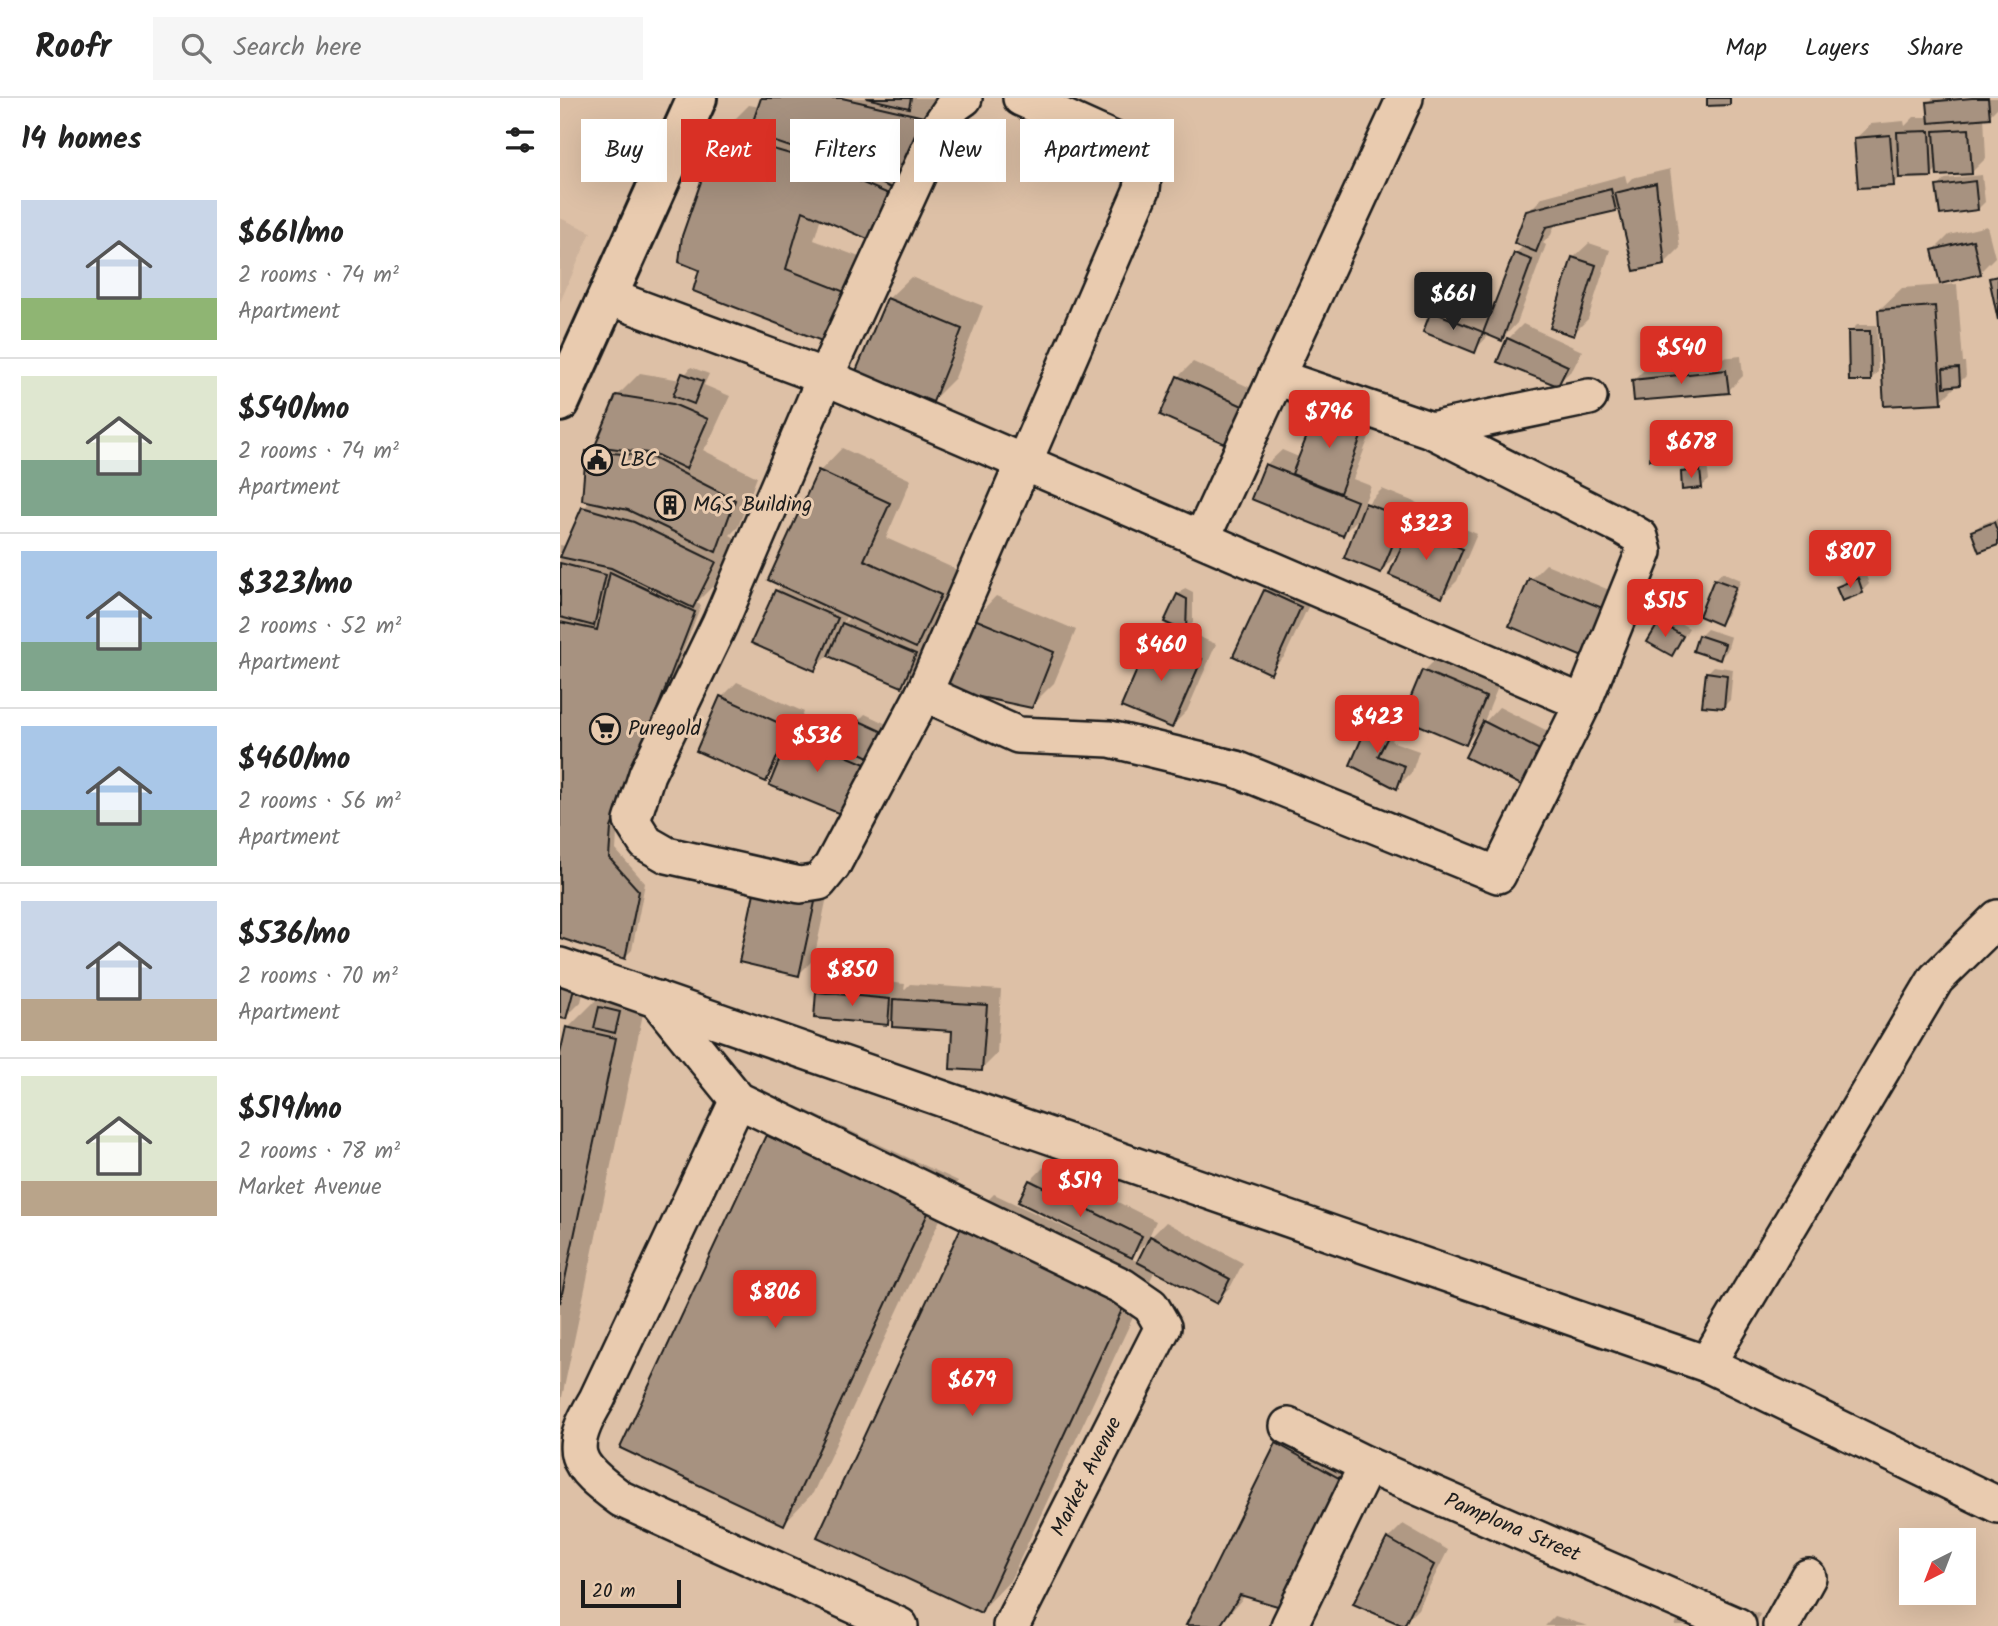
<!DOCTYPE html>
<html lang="en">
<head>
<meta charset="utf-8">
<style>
  body { margin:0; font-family:Kalam,sans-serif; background:#f6f6f6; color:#222; height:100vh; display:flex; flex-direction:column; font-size:26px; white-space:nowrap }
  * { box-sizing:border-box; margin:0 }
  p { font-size:23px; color:#767676 }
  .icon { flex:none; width:38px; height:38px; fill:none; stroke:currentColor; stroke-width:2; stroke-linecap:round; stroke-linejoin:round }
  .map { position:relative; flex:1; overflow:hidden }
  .drawer { display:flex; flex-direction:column; background:#fff; width:560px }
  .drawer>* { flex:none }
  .hud { position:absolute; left:21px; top:21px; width:665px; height:63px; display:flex; gap:14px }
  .needle { width:46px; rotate:222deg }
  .buttons { position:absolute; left:1339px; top:1430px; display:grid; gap:14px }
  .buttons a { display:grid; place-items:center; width:77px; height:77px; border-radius:0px; background:#fff; box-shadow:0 7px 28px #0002; font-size:35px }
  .scale { position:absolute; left:21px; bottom:18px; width:100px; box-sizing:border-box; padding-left:7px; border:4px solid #1c1c1c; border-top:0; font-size:19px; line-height:24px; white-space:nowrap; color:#1c1c1c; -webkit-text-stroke:5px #e9cbaf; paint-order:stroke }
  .price { position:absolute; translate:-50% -60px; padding:0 16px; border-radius:7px; background:#d93025; color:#fff; font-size:23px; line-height:46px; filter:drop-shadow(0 2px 4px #0008) }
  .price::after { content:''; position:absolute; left:50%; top:42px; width:21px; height:16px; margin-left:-10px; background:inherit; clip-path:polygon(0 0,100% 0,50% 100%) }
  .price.on { background:#222; color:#fff }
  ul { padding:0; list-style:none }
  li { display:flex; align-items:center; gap:21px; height:175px; padding:0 21px }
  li+li { border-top:2px solid #e0e0e0 }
  li span { display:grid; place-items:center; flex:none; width:196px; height:140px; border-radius:0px; color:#555 }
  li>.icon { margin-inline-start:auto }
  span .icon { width:84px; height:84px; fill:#fffc; stroke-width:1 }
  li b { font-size:30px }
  h2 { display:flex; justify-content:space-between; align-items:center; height:84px; padding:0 21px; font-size:30px }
  .tag { padding:0 24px; border-radius:0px; background:#fff; box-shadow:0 7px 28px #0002; font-size:24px; line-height:63px }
  .tag.on { background:#d93025; color:#fff }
  header { display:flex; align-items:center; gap:42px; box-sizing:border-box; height:98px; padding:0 35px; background:#fff; border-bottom:2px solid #e0e0e0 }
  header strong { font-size:33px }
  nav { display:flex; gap:38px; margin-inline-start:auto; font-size:24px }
  .search { width:490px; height:63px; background:#f6f6f6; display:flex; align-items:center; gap:18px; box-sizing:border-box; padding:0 24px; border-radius:0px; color:#767676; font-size:26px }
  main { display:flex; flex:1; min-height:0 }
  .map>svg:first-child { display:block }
</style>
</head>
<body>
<header>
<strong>Roofr</strong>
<div class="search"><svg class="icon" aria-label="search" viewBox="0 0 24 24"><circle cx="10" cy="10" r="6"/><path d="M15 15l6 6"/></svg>Search here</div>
<nav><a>Map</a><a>Layers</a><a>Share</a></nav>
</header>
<main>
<section class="drawer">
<h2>14 homes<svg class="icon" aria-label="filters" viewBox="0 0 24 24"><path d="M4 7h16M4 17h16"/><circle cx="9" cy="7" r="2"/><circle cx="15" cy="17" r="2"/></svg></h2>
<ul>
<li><span style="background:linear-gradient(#c9d6e8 70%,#8fb573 0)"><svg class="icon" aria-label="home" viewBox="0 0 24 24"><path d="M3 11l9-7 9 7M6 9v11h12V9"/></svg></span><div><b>$661/mo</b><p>2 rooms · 74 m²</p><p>Apartment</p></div></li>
<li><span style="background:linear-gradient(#dfe7d0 60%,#7fa58c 0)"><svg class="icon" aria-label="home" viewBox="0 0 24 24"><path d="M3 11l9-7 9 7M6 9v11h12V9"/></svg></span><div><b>$540/mo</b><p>2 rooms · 74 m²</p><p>Apartment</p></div></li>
<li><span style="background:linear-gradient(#a9c7e8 65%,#7fa58c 0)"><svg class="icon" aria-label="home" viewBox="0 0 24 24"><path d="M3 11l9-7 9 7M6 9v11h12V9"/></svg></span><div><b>$323/mo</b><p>2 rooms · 52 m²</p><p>Apartment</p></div></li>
<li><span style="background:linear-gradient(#a9c7e8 60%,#7fa58c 0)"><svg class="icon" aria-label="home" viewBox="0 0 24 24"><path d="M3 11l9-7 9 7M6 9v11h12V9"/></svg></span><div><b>$460/mo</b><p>2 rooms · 56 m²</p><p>Apartment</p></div></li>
<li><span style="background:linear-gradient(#c9d6e8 70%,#b9a48a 0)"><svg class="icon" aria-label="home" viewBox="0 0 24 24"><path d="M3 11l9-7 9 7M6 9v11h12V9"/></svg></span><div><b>$536/mo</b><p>2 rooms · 70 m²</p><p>Apartment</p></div></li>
<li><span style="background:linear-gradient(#dfe7d0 75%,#b9a48a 0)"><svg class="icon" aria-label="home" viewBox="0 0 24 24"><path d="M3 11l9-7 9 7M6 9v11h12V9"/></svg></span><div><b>$519/mo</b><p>2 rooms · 78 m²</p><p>Market Avenue</p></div></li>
</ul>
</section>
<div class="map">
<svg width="1438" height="1528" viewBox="0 0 1438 1528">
  <rect width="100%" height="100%" fill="#ddc0a6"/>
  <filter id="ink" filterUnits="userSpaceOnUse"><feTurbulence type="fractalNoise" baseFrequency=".0143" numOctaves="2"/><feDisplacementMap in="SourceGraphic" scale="14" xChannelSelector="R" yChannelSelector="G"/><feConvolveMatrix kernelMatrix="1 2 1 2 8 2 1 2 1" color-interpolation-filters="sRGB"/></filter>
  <g filter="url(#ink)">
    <!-- built -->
    <path fill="#cdb29b" d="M 0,120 L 31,134 L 0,204 Z"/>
    <!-- shadow -->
    <g fill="#0003" fill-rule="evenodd">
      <path d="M 203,0 L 388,0 L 339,110 L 261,119 L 254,142 L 318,166 L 297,213 L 141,171 L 160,36 L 189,7 L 200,9 Z"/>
      <path d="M 1373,0 L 1438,0 L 1438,9 L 1429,18 L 1424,18 L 1426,60 L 1411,75 L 1378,70 L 1371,77 L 1342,78 L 1333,86 L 1295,41 L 1311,26 L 1344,23 L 1345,28 L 1354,19 L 1370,19 L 1369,5 Z"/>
      <path d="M 1110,71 L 1120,150 L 1105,165 L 1060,107 L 1055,112 L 995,126 L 991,137 L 983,145 L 986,147 L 957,225 L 942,241 L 930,236 L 914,253 L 873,214 L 888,199 L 932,217 L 955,156 L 964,147 L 968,114 L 983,99 L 1065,77 L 1067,85 L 1072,80 Z"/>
      <path d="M 1422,77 L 1425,104 L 1418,111 L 1378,89 L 1385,81 Z"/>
      <path d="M 1427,128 L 1435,159 L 1420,174 L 1374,152 L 1389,137 Z"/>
      <path d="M 1029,145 L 1050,152 L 1028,221 L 1013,236 L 1013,160 Z"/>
      <path d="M 351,179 L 423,208 L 395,280 L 373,302 L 328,201 Z"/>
      <path d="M 1397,186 L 1403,264 L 1405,264 L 1406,278 L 1381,303 L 1319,212 L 1342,190 Z"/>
      <path d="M 963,226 L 1022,253 L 1013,271 L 997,286 L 948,241 Z"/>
      <path d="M 1297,227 L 1317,227 L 1318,274 L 1311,281 L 1290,234 Z"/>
      <path d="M 1181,258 L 1183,278 L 1168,293 L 1074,282 L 1089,267 Z"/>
      <path d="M 633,264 L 700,294 L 684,331 L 618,279 Z"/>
      <path d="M 131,269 L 149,276 L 144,287 L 170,298 L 148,346 L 143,352 L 197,379 L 178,429 L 170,437 L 177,441 L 155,486 L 136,505 L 141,507 L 58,721 L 56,752 L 85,785 L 72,852 L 65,859 L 0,838 L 0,447 L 6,448 L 24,410 L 32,402 L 28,354 L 39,343 L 57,298 L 80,275 L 121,282 Z"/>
      <path d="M 819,313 L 793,381 L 811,388 L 802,411 L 822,391 L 857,405 L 837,457 L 821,473 L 803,416 L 783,436 L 706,367 L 722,352 L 741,360 Z"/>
      <path d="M 1101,338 L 1132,342 L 1130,357 L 1123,364 L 1093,345 Z"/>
      <path d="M 282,350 L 351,382 L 326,440 L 402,474 L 379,525 L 365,539 L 369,541 L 356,572 L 341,587 L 269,556 L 254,571 L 216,493 L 223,487 L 260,373 ZM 287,516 L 291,518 L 283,526 Z"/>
      <path d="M 1147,366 L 1149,382 L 1141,389 L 1123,375 L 1130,368 Z"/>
      <path d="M 867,415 L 917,436 L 897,483 L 882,498 L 832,476 L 852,430 Z"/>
      <path d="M 1438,420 L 1438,445 L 1420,452 L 1413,434 L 1420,427 Z"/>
      <path d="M 986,466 L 1059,496 L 1039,543 L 951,527 L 971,481 Z"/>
      <path d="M 1162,474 L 1181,482 L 1167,517 L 1159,525 L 1155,482 Z"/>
      <path d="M 1305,474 L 1309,486 L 1302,493 L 1278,490 L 1285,482 Z"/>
      <path d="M 721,478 L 755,494 L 725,558 L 710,573 L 706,493 Z"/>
      <path d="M 625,490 L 633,494 L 633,525 L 625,533 L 656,546 L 627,613 L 612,628 L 592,540 L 608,524 L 618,497 Z"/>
      <path d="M 436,498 L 516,532 L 494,585 L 471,608 L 414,521 Z"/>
      <path d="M 1107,518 L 1129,530 L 1118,549 L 1111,556 L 1100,525 Z"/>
      <path d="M 1147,531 L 1171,539 L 1167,553 L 1160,560 L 1140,538 Z"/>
      <path d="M 879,558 L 940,584 L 923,626 L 939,609 L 994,636 L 978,671 L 920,630 L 906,645 L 844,619 L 831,643 L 859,653 L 852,674 L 837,689 L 792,666 L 813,620 L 828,605 L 847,613 L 864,573 Z"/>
      <path d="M 1154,568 L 1173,571 L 1170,602 L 1163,609 L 1147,575 Z"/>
      <path d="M 177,584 L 244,614 L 237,630 L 247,620 L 291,639 L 298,623 L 305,616 L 329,627 L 297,700 L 218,670 L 206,682 L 162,599 Z"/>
      <path d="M 269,789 L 254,861 L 239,876 L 197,791 Z"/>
      <path d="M 0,868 L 28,876 L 21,904 L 6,919 L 0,918 Z"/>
      <path d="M 273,879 L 345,886 L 344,892 L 350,886 L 441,892 L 437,956 L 422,971 L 394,931 L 334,919 L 327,925 L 258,894 Z"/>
      <path d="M 37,901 L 84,911 L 0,1309 L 0,964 L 8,930 Z"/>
      <path d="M 237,1008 L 398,1083 L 253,1395 L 224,1425 L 207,1038 Z"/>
      <path d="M 485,1068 L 596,1123 L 587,1143 L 570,1160 L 579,1164 L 591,1139 L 606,1124 L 683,1165 L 671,1188 L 656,1203 L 595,1172 L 450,1483 L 421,1513 L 404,1126 L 434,1096 L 542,1147 L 543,1144 L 470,1083 Z"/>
      <path d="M 732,1331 L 797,1367 L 659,1528 L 629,1526 L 717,1346 Z"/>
      <path d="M 843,1426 L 888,1452 L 858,1511 L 843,1526 L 828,1441 Z"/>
      <path d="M 1141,1495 L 1200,1516 L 1196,1528 L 1115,1528 L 1119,1518 Z"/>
      <path d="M 995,1518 L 1028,1528 L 985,1528 Z"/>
    </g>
    <!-- building -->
    <g fill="#a79280" stroke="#1c1c1c" stroke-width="2">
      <path d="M 201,0 L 282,0 L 368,20 L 336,92 L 263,60 L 189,35 Z"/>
      <path d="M 306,0 L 351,0 L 349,10 Z"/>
      <path d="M 1147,0 L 1170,0 L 1170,7 L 1147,8 Z"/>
      <path d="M 1412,0 L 1428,0 L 1430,20 L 1369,25 L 1367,4 Z"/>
      <path d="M 1409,31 L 1412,76 L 1377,78 L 1374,33 Z"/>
      <path d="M 1370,33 L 1372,79 L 1339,80 L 1337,34 Z"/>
      <path d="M 158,35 L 244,60 L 329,96 L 310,142 L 243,113 L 226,171 L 290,196 L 267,245 L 133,193 L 139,172 L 119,164 L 122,138 Z"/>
      <path d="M 1330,37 L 1334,88 L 1298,90 L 1294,40 Z"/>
      <path d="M 1415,83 L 1418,112 L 1380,117 L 1376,88 Z"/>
      <path d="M 1096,85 L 1105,167 L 1074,173 L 1055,95 Z"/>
      <path d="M 1051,91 L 1056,113 L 986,129 L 976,154 L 954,145 L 966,113 Z"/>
      <path d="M 1413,142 L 1421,176 L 1380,186 L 1372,152 Z"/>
      <path d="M 954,155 L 972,162 L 942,243 L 923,235 Z"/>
      <path d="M 1012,159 L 1036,167 L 1014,238 L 990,230 Z"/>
      <path d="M 1438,178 L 1438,222 L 1429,180 Z"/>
      <path d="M 327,200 L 402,231 L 373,304 L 296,273 Z"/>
      <path d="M 1375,208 L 1382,305 L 1324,308 L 1318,212 Z"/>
      <path d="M 871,213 L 923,234 L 915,255 L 863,234 Z"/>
      <path d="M 1288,233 L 1310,233 L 1311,283 L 1289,283 Z"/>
      <path d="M 947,240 L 1008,268 L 998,288 L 937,264 Z"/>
      <path d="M 1399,270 L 1400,287 L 1384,289 L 1383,271 Z"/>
      <path d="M 1166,272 L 1169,295 L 1074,303 L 1072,282 Z"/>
      <path d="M 122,275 L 143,283 L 134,306 L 113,298 Z"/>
      <path d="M 617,278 L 687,310 L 670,348 L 600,317 Z"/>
      <path d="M 56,297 L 113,306 L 148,321 L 126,371 L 95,356 L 35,348 Z"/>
      <path d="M 758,310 L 805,328 L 780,395 L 732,376 Z"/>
      <path d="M 1092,344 L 1126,349 L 1123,366 L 1090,362 Z"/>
      <path d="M 26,353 L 89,358 L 175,402 L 156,454 L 68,412 L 22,402 Z"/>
      <path d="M 705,366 L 797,403 L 783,438 L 691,401 Z"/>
      <path d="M 258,372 L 330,405 L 304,462 L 381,497 L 356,550 L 208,482 Z"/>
      <path d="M 1140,372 L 1142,390 L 1122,392 L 1121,374 Z"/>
      <path d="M 805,405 L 844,420 L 821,475 L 784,460 Z"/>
      <path d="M 22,409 L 74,424 L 156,464 L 133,510 L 51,470 L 0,459 Z"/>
      <path d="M 1434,424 L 1438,435 L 1438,447 L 1419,454 L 1411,433 Z"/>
      <path d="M 850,429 L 903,451 L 882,500 L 829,477 Z"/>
      <path d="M 0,465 L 46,477 L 34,528 L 0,519 Z"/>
      <path d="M 50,474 L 135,514 L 51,730 L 49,760 L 79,793 L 65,861 L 0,840 L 0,524 L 37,532 Z"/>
      <path d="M 969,480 L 1045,511 L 1025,560 L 949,528 Z"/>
      <path d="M 1298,480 L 1303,495 L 1282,503 L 1276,489 Z"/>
      <path d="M 1154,481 L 1176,489 L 1160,527 L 1139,518 Z"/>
      <path d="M 215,492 L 278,520 L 255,573 L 191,545 Z"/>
      <path d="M 704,492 L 741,509 L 711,576 L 673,558 Z"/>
      <path d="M 617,496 L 627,501 L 626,534 L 604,524 Z"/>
      <path d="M 412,520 L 494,554 L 472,610 L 382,591 Z"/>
      <path d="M 1099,524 L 1123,538 L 1112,558 L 1087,544 Z"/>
      <path d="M 282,525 L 356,556 L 342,589 L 268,558 Z"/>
      <path d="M 1138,537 L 1165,546 L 1160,562 L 1133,553 Z"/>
      <path d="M 591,539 L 642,561 L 612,630 L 561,609 Z"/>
      <path d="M 862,572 L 926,599 L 906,647 L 842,620 Z"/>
      <path d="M 1146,574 L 1167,577 L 1164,610 L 1142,608 Z"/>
      <path d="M 160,598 L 230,630 L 206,684 L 136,653 Z"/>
      <path d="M 811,619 L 833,629 L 818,658 L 845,668 L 837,691 L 790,667 Z"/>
      <path d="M 297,622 L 323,634 L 311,660 L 284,647 Z"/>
      <path d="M 923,623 L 980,652 L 963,688 L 905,659 Z"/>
      <path d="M 231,634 L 305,666 L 283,717 L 209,687 Z"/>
      <path d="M 195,790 L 255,804 L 239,878 L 179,864 Z"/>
      <path d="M 0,887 L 14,891 L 6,921 L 0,920 Z"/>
      <path d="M 256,894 L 330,901 L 328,927 L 254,920 Z"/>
      <path d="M 333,901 L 427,907 L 422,973 L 390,971 L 392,933 L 332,929 Z"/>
      <path d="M 39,909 L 60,914 L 55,935 L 34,930 Z"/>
      <path d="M 6,929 L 56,940 L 0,1205 L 0,956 Z"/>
      <path d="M 206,1037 L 369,1113 L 224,1427 L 60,1350 Z"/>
      <path d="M 469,1082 L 582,1138 L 572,1160 L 458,1104 Z"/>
      <path d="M 403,1125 L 567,1201 L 421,1515 L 257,1439 Z"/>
      <path d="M 590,1138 L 670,1181 L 657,1206 L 577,1164 Z"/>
      <path d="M 716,1345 L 784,1383 L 721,1509 L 680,1497 L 660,1528 L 626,1527 Z"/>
      <path d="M 827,1440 L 874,1467 L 844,1528 L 793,1506 Z"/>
    </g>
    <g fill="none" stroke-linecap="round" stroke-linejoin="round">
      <!-- minor casing -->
      <g stroke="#1c1c1c" stroke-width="40">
        <g id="minor">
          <path d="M 404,0 L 394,7 L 381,26 L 265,279 L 160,525 L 87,676 L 72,723 L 86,745 L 107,757 L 240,787 L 259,784 L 272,768 L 364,595 L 582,91 C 585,70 579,60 563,46 L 461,0"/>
          <path d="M 49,199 L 265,279 L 1023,605"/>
          <path d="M 871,332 L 1029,299"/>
          <path d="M 642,440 L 845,0"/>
          <path d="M 364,595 L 458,637 L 550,641 L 676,671 L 938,777 L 1023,605 L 1084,454 L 1080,439 L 1065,430 L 871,332 L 716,279"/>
          <path d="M 0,868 L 1147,1266 L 1438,1407"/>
          <path d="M 96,901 L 178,1002 L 562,1188 L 591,1208 L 603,1229 L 451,1528"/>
          <path d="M 178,1002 L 37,1301 C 5,1354 14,1366 61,1401 L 340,1528"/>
          <path d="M 1147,1266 L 1376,881 L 1438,820"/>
          <path d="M 728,1328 L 807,1367 L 1178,1528"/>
          <path d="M 729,1528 L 807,1367"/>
          <path d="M 1221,1528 L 1248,1479"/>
        </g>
      </g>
      <!-- major casing -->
      <g stroke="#1c1c1c" stroke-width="44">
        <path id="major" d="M 0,304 L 137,0"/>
      </g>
      <!-- minor -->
      <use href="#minor" stroke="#e9cbaf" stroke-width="35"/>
      <!-- major -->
      <use href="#major" stroke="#e9cbaf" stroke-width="38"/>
    </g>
  </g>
  <!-- icons -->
  <defs>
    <g id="civic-ring" transform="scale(1.575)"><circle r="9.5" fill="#e9cbaf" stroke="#1c1c1c" stroke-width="1.5"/><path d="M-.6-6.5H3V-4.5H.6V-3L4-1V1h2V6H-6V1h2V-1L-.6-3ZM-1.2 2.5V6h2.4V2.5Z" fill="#1c1c1c"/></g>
    <g id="building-ring" transform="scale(1.575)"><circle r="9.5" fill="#e9cbaf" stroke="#1c1c1c" stroke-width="1.5"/><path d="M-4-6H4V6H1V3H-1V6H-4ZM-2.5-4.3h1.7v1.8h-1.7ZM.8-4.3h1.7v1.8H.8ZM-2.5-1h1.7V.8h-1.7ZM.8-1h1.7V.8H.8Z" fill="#1c1c1c"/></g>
    <g id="supermarket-ring" transform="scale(1.575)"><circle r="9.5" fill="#e9cbaf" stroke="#1c1c1c" stroke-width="1.5"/><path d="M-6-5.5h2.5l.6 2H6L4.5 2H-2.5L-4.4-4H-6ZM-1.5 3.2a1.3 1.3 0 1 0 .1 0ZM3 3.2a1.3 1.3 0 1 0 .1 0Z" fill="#1c1c1c"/></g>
  </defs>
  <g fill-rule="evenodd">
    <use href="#civic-ring" x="37" y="362"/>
    <use href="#building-ring" x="110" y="407"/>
    <use href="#supermarket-ring" x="45" y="631"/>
  </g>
  <g text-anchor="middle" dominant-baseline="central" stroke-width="6" stroke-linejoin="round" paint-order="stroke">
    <!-- poi labels -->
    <g font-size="21" fill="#1c1c1c" stroke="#e9cbaf" text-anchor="start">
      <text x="60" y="362">LBC</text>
      <text x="133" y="407">MGS Building</text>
      <text x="68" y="631">Puregold</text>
    </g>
    <!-- street labels -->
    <g font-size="21" fill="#1c1c1c" stroke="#e9cbaf">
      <text transform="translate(527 1379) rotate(-63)">Market Avenue</text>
      <text transform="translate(952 1430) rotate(23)">Pamplona Street</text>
    </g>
  </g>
</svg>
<div class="buttons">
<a><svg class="needle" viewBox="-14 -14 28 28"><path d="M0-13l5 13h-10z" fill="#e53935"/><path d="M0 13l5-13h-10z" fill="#767676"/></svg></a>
</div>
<div class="scale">20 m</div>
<b class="price on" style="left:893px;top:234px">$661</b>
<b class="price" style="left:1121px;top:288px">$540</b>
<b class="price" style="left:769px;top:352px">$796</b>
<b class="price" style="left:1131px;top:382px">$678</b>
<b class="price" style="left:866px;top:464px">$323</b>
<b class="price" style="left:1290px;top:492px">$807</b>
<b class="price" style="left:1105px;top:541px">$515</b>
<b class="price" style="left:601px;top:585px">$460</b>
<b class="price" style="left:817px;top:657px">$423</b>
<b class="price" style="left:257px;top:676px">$536</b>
<b class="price" style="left:292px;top:910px">$850</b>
<b class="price" style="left:520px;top:1121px">$519</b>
<b class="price" style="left:215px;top:1232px">$806</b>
<b class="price" style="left:412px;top:1320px">$679</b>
<div class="hud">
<a class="tag">Buy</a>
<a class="tag on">Rent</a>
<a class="tag">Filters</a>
<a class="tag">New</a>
<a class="tag">Apartment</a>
</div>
</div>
</main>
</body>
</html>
